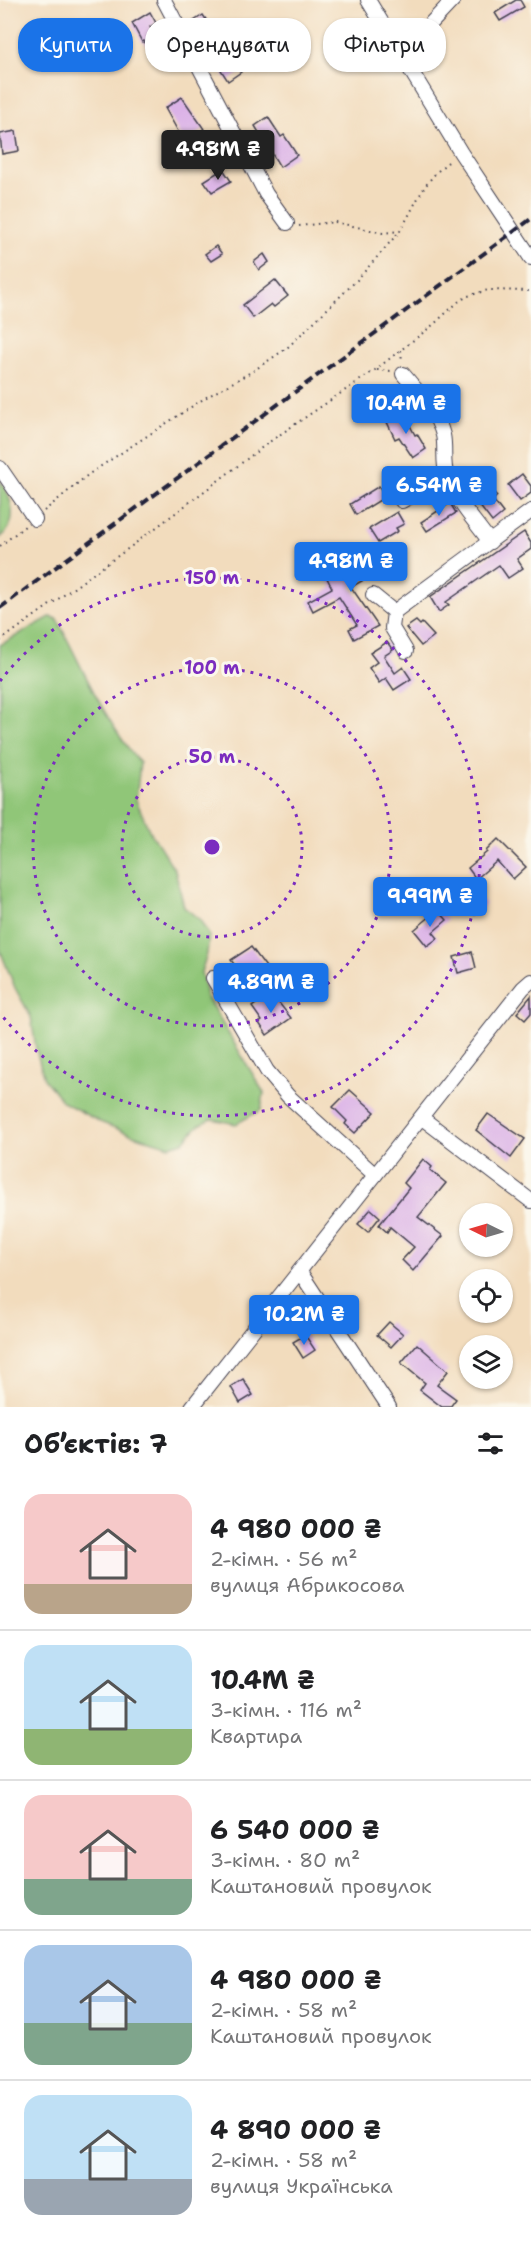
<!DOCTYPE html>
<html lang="uk">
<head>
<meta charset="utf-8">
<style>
  body { margin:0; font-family:"Shantell Sans",sans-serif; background:#f6f6f6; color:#202124; height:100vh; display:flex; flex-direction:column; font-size:22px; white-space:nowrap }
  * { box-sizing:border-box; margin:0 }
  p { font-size:20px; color:#757577 }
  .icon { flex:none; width:33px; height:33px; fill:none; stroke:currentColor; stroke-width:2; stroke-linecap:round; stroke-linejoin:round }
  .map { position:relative; height:1407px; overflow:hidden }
  .side { display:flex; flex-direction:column; background:#fff; flex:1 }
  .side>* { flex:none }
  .top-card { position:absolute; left:18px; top:18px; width:495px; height:54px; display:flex; gap:12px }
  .needle { width:39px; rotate:275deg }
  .fabs { position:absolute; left:459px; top:1203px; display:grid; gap:12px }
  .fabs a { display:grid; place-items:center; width:54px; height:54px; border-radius:50%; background:#fff; box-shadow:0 2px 4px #0004; font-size:30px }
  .price { position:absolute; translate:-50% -51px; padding:0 14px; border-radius:6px; background:#1a73e8; color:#fff; font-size:20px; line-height:39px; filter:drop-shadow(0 2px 3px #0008) }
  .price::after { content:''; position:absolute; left:50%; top:36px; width:18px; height:14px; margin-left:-9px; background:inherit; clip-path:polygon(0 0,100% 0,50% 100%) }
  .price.on { background:#222; color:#fff }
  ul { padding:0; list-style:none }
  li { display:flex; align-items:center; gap:18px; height:150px; padding:0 24px }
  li+li { border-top:2px solid #e0e0e0 }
  li span { display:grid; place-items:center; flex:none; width:168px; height:120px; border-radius:18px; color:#555 }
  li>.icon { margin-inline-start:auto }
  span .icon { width:72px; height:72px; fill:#fffc; stroke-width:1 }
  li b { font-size:26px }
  h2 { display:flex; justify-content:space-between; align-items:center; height:72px; padding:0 24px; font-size:26px }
  .pill { padding:0 21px; border-radius:24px; background:#fff; box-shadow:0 2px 4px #0004; font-size:21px; line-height:54px }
  .pill.on { background:#1a73e8; color:#fff }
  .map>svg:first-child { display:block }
</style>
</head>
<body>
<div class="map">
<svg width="531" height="1407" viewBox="0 0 531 1407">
  <rect width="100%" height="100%" fill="#fbf7ec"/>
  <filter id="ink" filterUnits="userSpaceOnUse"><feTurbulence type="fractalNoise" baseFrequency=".0167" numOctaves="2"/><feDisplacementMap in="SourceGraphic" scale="12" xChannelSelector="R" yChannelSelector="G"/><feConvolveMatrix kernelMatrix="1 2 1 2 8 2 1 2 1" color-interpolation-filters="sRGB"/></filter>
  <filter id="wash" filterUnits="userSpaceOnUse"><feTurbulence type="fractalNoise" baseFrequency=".008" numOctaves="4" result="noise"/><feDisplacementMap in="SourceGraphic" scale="24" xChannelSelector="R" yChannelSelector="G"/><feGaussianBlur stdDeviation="1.35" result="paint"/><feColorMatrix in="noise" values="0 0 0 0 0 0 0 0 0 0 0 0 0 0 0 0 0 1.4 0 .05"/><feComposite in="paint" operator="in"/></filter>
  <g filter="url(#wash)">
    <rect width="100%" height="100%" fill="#f2dcbd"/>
    <!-- green -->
    <g fill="#90c678" stroke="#59745a" stroke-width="1.5">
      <path d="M 0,480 C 12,498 20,523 0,538 Z"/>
      <path d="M 50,617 L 57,619 C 82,667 104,720 140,763 L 136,800 L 149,830 L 175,870 L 184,907 L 200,920 L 209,935 L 207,954 L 201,972 L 206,996 L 264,1093 L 261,1110 L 236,1124 L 212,1119 L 199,1125 L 183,1142 L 170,1146 L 133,1135 L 100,1122 L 63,1102 L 44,1079 L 36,1049 L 31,1017 L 15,988 L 0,950 L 0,645 Z"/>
    </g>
    <g id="blocks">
      <!-- building -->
      <g fill="#dbb2e7">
        <path d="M 516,0 L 520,0 L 524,7 L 500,21 L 495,13 Z"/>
        <path d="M 150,12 L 156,23 L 150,27 L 167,54 L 157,61 L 144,41 L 142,42 L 132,23 Z"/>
        <path d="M 203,15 L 211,27 L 214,25 L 241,72 L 228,81 L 191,23 Z"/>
        <path d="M 182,97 L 204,129 L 184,142 L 165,108 Z"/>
        <path d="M 268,117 L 281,137 L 284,135 L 297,155 L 280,167 L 255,126 Z"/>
        <path d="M 16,131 L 19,151 L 2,154 L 0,134 Z"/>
        <path d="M 223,169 L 231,181 L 212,192 L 204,181 Z"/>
        <path d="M 216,246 L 222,254 L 211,261 L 205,254 Z"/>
        <path d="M 264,254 L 269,262 L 259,270 L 254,262 Z"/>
        <path d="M 275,280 L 288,296 L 274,307 L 271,304 L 253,318 L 243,305 Z"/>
        <path d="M 404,414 L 415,435 L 417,434 L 426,449 L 413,458 L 399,437 L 395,439 L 387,422 Z"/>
        <path d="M 481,474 L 487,486 L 497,496 L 493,500 L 503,513 L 492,522 L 463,484 Z"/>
        <path d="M 522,474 L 531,486 L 531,493 L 520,501 L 508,485 Z"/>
        <path d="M 379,486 L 385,497 L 356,515 L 350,504 Z"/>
        <path d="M 450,503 L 456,513 L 427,531 L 421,522 Z"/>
        <path d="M 397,512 L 404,524 L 396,528 L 398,531 L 378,543 L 369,529 Z"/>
        <path d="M 524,532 L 531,543 L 531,549 L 517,559 L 523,568 L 508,578 L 499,565 L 446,602 L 449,605 L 439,612 L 430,597 Z"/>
        <path d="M 363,546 L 378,572 L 351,587 L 378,626 L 354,639 L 349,629 L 357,625 L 339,597 L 313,611 L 308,601 L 332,588 L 327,578 L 359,561 L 354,550 Z"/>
        <path d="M 416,621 L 420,625 L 422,623 L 434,636 L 421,646 L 406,628 Z"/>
        <path d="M 387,642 L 393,650 L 384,656 L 395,673 L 403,667 L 411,679 L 394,690 L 386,678 L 379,683 L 369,668 L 377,662 L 370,653 Z"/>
        <path d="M 498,839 L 526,867 L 513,879 L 497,861 L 476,879 L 468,868 L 487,852 L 486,851 Z"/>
        <path d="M 471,888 L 486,904 L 475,915 L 460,899 Z"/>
        <path d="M 438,910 L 447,920 L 433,932 L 438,938 L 427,946 L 414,930 Z"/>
        <path d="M 251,947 L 269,971 L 246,987 L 238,976 L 241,974 L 231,960 Z"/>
        <path d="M 472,952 L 476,968 L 458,973 L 454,957 Z"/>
        <path d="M 271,993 L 291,1018 L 267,1035 L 259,1023 L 262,1021 L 252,1007 Z"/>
        <path d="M 531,996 L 531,1013 L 525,1020 L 517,1013 Z"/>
        <path d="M 350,1090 L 375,1112 L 355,1133 L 345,1124 L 347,1121 L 333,1107 Z"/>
        <path d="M 488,1114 L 525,1139 L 511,1158 L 476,1130 Z"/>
        <path d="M 423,1159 L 432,1167 L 430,1170 L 446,1183 L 418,1217 L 443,1236 L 413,1271 L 402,1260 L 414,1247 L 390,1227 L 387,1232 L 379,1225 L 409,1188 L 404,1183 Z"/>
        <path d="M 371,1209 L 380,1217 L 368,1232 L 358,1224 Z"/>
        <path d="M 389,1322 L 403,1334 L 391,1347 L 377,1335 Z"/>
        <path d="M 305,1335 L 315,1350 L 303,1358 L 293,1342 Z"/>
        <path d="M 417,1344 L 448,1371 L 437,1385 L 456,1399 L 450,1407 L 442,1407 L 420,1390 L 425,1383 L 401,1363 Z"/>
        <path d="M 243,1379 L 253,1395 L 240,1403 L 231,1387 Z"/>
      </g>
    </g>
  </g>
  <g filter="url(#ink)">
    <use href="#blocks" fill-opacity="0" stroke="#413e4e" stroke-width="1.5"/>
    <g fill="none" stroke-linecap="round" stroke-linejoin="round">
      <!-- minor casing -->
      <g stroke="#413e4e" stroke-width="16">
        <g id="minor">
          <path d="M 164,0 L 266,194 L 287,223"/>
          <path d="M 368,0 L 461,153 L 531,258"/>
          <path d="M 401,55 L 453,0"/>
          <path d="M 403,374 C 418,392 437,412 443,435 C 446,448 442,463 447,476 C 455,500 475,521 490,542"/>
          <path d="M 0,468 L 35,519"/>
          <path d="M 402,501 L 447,476"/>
          <path d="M 373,595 L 394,612 L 392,628 L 406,651"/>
          <path d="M 394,612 L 531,511"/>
          <path d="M 213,978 L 267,1071 L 288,1096 L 375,1175"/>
          <path d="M 422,1118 L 531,1201"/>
          <path d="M 300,1272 L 389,1407"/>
          <path d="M 192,1407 L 523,988 L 531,981"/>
        </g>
      </g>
      <!-- path -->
      <g stroke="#413e4e" stroke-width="2" stroke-dasharray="1.5 4.5" stroke-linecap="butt">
        <path d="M 299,226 L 335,222 L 383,233 L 400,231 C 417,203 423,180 451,160"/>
        <path d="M 401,350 L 402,362"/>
        <path d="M 377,370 L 392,371"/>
        <path d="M 44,511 L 89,474 L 205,398 L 253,371 L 287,348 L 357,280 L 400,231"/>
        <path d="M 0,546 L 25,526"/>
        <path d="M 0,641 L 133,545 L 272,440 L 375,370 L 433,325 L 458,302 L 468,296 L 488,290 L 531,291"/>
      </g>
      <!-- minor -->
      <use href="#minor" stroke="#fff" stroke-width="14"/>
      <!-- rail -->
      <path stroke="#22223b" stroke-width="4" stroke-dasharray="9 4.5" stroke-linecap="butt" d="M 0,608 L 531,219"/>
    </g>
  </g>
  <!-- distance rings -->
  <g fill="none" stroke="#7b2cbf" stroke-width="3" stroke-dasharray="3 6">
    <circle cx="212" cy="847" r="90"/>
    <circle cx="212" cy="847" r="179"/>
    <path d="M0 681A269 269 0 1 1 0 1013"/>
  </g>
  <circle cx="212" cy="847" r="9" fill="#7b2cbf" stroke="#fbf7ec" stroke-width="3"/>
  <g font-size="18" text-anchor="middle" font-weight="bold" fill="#7b2cbf" stroke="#fbf7ec" stroke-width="6" stroke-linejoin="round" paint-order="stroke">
    <text x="212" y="584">150 m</text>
    <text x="212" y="674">100 m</text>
    <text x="212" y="763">50 m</text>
  </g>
</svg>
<div class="fabs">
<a><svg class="needle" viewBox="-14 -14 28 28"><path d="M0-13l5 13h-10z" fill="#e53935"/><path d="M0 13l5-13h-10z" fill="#757577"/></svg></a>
<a><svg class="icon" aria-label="locate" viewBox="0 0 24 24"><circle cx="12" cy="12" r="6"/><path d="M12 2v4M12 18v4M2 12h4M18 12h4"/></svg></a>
<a><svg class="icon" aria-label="layers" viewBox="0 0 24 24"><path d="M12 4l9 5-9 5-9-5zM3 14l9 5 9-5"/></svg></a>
</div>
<b class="price on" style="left:218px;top:181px">4.98M ₴</b>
<b class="price" style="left:406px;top:435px">10.4M ₴</b>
<b class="price" style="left:439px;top:517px">6.54M ₴</b>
<b class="price" style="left:351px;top:593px">4.98M ₴</b>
<b class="price" style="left:430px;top:928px">9.99M ₴</b>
<b class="price" style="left:271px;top:1014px">4.89M ₴</b>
<b class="price" style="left:304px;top:1346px">10.2M ₴</b>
<div class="top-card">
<a class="pill on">Купити</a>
<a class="pill">Орендувати</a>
<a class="pill">Фільтри</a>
</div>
</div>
<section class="side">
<h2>Об’єктів: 7<svg class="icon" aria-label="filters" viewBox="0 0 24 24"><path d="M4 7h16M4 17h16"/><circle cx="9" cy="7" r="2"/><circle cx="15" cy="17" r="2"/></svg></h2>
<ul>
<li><span style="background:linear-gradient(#f6c9c9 75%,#b9a48a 0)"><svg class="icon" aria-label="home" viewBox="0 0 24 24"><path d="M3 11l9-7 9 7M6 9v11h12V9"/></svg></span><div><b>4 980 000 ₴</b><p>2-кімн. · 56 m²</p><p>вулиця Абрикосова</p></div></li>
<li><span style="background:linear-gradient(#bfe0f5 70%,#8fb573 0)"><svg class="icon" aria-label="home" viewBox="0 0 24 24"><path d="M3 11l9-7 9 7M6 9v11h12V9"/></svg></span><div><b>10.4M ₴</b><p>3-кімн. · 116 m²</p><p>Квартира</p></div></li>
<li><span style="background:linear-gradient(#f6c9c9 70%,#7fa58c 0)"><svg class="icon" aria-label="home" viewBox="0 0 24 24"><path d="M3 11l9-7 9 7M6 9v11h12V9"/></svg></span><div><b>6 540 000 ₴</b><p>3-кімн. · 80 m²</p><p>Каштановий провулок</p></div></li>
<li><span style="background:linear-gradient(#a9c7e8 65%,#7fa58c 0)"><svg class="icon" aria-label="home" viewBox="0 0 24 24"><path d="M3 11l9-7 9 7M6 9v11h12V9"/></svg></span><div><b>4 980 000 ₴</b><p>2-кімн. · 58 m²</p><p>Каштановий провулок</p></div></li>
<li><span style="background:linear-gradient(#bfe0f5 70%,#9aa5b1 0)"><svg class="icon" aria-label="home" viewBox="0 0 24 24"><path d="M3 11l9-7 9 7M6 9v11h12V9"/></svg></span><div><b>4 890 000 ₴</b><p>2-кімн. · 58 m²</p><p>вулиця Українська</p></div></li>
</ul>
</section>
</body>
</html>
